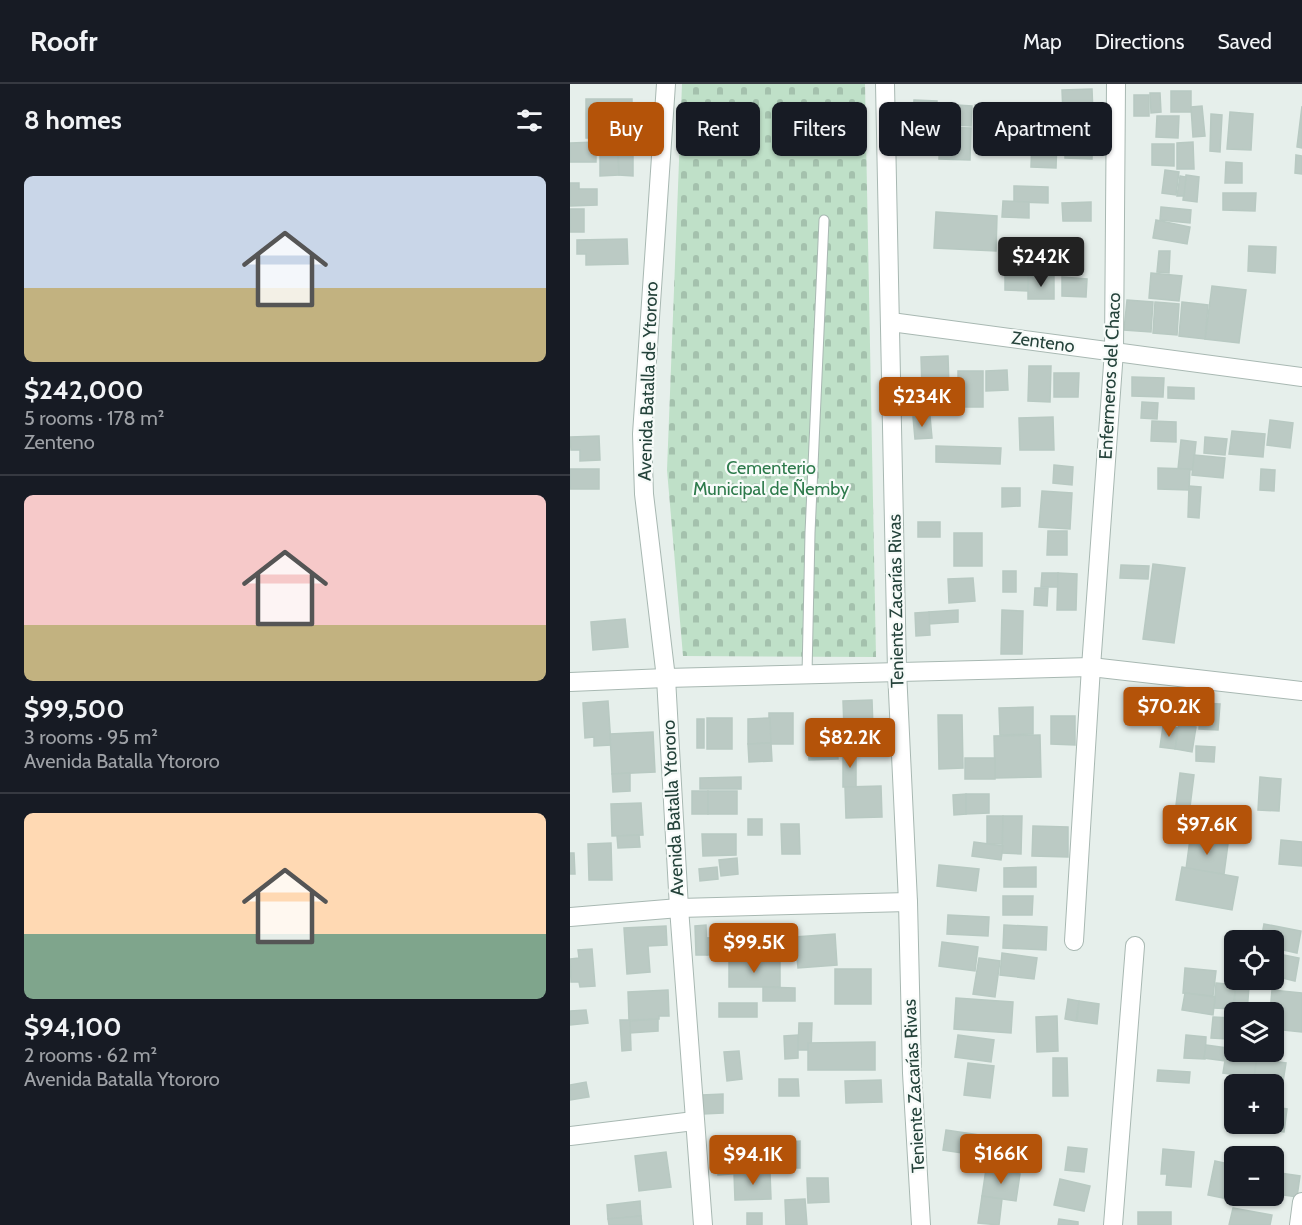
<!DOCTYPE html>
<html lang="en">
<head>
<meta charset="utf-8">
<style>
  body { margin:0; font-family:Cabin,sans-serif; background:#242831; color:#f1f3f6; height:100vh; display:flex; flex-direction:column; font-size:22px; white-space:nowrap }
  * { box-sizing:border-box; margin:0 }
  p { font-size:20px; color:#9ea1a6 }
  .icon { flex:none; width:33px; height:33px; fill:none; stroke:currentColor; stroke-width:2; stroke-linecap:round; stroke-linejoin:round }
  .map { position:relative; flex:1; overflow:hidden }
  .panel { display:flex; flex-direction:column; background:#171b24; width:570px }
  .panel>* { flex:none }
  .banner { position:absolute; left:18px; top:18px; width:570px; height:54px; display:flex; gap:12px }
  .tools { position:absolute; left:654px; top:846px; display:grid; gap:12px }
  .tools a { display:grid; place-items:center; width:60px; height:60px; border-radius:9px; background:#171b24; box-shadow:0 2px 4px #0004; font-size:30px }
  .price { position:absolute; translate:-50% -51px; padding:0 14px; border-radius:6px; background:#b45309; color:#fff; font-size:20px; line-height:39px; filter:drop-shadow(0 2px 3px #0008) }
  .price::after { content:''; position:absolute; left:50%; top:36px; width:18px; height:14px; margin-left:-9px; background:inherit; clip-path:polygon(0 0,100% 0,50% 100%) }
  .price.selected { background:#222; color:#fff }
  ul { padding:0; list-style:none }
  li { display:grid; align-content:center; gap:12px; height:318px; padding:0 24px }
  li+li { border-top:2px solid #363941 }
  li span { display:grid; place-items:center; height:186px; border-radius:9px; color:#555 }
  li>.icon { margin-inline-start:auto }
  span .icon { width:108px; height:108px; fill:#fffc; stroke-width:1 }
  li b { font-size:26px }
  h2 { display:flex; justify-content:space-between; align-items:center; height:72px; padding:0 24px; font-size:26px }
  .tag { padding:0 21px; border-radius:9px; background:#171b24; box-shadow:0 2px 4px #0004; font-size:21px; line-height:54px }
  .tag.selected { background:#b45309; color:#fff }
  header { display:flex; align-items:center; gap:36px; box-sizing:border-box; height:84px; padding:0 30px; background:#171b24; border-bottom:2px solid #363941 }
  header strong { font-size:28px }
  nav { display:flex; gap:33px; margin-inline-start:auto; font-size:21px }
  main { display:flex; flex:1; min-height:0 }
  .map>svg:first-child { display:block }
</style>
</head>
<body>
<header>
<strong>Roofr</strong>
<nav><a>Map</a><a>Directions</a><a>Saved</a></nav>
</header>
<main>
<section class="panel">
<h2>8 homes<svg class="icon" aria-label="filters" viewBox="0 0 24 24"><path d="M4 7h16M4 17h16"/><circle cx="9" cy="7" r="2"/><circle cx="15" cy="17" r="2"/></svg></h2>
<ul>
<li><span style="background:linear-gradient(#c9d6e8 60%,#c2b280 0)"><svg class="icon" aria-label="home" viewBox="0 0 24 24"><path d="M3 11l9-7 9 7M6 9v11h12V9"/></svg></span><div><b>$242,000</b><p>5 rooms · 178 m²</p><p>Zenteno</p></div></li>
<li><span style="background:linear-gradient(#f6c9c9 70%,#c2b280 0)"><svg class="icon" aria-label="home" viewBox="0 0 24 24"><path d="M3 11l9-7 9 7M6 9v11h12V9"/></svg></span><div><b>$99,500</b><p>3 rooms · 95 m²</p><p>Avenida Batalla Ytororo</p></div></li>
<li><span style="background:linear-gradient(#ffd9b3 65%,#7fa58c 0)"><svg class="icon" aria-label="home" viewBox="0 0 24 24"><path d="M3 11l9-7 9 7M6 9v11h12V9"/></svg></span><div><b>$94,100</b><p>2 rooms · 62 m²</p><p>Avenida Batalla Ytororo</p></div></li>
</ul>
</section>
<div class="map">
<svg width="732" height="1141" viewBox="0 0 732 1141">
  <defs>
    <pattern id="cemetery-stones" width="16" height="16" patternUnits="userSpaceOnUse" patternTransform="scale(1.5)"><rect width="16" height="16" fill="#bfe0c8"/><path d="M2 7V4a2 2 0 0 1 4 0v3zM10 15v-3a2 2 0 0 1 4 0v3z" fill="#a4c1ad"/></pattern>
  </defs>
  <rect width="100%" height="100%" fill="#e6efeb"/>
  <!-- cemetery -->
  <path fill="url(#cemetery-stones)" d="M 112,0 L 295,0 L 306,573 L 113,572 L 97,386 Z"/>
  <!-- building -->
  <g fill="#bbcac4" stroke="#b8c9c2" stroke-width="1.5">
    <path d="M 522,5 L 523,30 L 493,30 L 492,6 Z"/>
    <rect x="601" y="7" width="20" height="21"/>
    <path d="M 580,9 L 590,9 L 591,28 L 581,29 Z"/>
    <rect x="564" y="11" width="15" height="21"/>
    <rect x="16" y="15" width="46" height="39"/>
    <path d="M 344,16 L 367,17 L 366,37 L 343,36 Z"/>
    <path d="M 370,20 L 402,22 L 401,42 L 369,40 Z"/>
    <path d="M 405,21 L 429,22 L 428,42 L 404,41 Z"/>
    <path d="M 632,22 L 635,52 L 623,53 L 621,23 Z"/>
    <path d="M 732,22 L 732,64 L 727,63 Z"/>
    <path d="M 463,24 L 488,25 L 486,84 L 461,83 Z"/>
    <path d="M 431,25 L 454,26 L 454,47 L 430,46 Z"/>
    <path d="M 660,28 L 683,30 L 681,66 L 657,65 Z"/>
    <path d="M 495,29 L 523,30 L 522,75 L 495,74 Z"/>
    <path d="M 641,30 L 652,31 L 650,68 L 640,67 Z"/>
    <path d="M 587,32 L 609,32 L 608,54 L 586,53 Z"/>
    <path d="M 370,43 L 401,44 L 400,76 L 369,75 Z"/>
    <path d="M 26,58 L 26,78 L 0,78 L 0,59 Z"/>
    <path d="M 623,58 L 624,85 L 607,85 L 607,59 Z"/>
    <path d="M 582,60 L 604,60 L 604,82 L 582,81 Z"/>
    <path d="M 48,69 L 49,91 L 30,92 L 30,70 Z"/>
    <path d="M 48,69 L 63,69 L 63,92 L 49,91 Z"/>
    <path d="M 726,71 L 732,72 L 732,90 L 725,89 Z"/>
    <path d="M 656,78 L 672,79 L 672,99 L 655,99 Z"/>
    <path d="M 595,86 L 609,88 L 606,111 L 592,109 Z"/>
    <path d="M 616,91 L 629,93 L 627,118 L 613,116 Z"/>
    <path d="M 610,92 L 616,93 L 614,112 L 607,112 Z"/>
    <path d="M 0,99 L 9,99 L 9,105 L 27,105 L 27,121 L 0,122 Z"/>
    <path d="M 444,102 L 478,103 L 478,119 L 444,118 Z"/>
    <path d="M 653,109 L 686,109 L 685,127 L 653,126 Z"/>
    <path d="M 433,117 L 459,118 L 459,134 L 432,133 Z"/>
    <path d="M 521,118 L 521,137 L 493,137 L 492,119 Z"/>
    <path d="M 591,123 L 621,126 L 620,139 L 590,136 Z"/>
    <rect x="0" y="125" width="14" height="23"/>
    <path d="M 366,128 L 427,132 L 426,167 L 364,164 Z"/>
    <path d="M 586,136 L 620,143 L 617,160 L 583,154 Z"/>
    <path d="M 57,155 L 58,180 L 16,181 L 16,170 L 7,170 L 7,156 Z"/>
    <path d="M 679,162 L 706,163 L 705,189 L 678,187 Z"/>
    <path d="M 589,167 L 600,167 L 599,189 L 587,188 Z"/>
    <path d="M 435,185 L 458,185 L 458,207 L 435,206 Z"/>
    <path d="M 581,189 L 612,192 L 609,217 L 579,214 Z"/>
    <rect x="458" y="192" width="26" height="23"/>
    <path d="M 492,193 L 517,195 L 516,213 L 492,212 Z"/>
    <path d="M 642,202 L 676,206 L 669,259 L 635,255 Z"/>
    <path d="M 557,216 L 583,218 L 581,248 L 554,246 Z"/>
    <path d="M 585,218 L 609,220 L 607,251 L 583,249 Z"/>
    <path d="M 612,218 L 638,221 L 635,255 L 609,252 Z"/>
    <path d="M 378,272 L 379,303 L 352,304 L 351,273 Z"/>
    <path d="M 459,282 L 481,282 L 480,318 L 458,317 Z"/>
    <path d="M 437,286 L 438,306 L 416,307 L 416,287 Z"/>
    <rect x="388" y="287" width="25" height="36"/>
    <path d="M 484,289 L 509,289 L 508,313 L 484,313 Z"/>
    <path d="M 562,293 L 594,294 L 593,313 L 562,312 Z"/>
    <path d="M 377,303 L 377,325 L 357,326 L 356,304 Z"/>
    <path d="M 598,303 L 624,304 L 624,315 L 598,314 Z"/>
    <path d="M 572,318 L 588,319 L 587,335 L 571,334 Z"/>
    <path d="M 360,332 L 362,354 L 345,355 L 343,333 Z"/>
    <path d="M 483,333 L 484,366 L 450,366 L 449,334 Z"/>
    <path d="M 700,336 L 723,339 L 720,364 L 697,361 Z"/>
    <path d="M 582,337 L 606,338 L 606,358 L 581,357 Z"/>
    <path d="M 662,347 L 695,350 L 693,373 L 659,370 Z"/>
    <path d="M 29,352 L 30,376 L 10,377 L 10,366 L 1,366 L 0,353 Z"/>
    <path d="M 635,353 L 657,355 L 655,371 L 634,369 Z"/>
    <path d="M 611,356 L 626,358 L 623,386 L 608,385 Z"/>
    <path d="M 366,362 L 431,364 L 430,380 L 366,378 Z"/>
    <path d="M 624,371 L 655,374 L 653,394 L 622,391 Z"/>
    <path d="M 484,381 L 503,383 L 502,401 L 483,399 Z"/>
    <path d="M 588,384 L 620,385 L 619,406 L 588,405 Z"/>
    <rect x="0" y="385" width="29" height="20"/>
    <path d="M 691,385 L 705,386 L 704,407 L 690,406 Z"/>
    <path d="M 619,402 L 631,403 L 629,434 L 618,433 Z"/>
    <path d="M 432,404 L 450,404 L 450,422 L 432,423 Z"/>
    <path d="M 472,407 L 502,409 L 500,445 L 469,443 Z"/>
    <rect x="348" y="438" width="22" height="15"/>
    <path d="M 478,447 L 497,447 L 497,471 L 477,471 Z"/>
    <rect x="384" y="449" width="28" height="33"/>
    <path d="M 583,480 L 615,484 L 604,559 L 573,555 Z"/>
    <path d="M 551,481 L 579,482 L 578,495 L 550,494 Z"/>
    <rect x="433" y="487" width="13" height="21"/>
    <path d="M 472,489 L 488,489 L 488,503 L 471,503 Z"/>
    <path d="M 488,489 L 507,490 L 506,526 L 487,526 Z"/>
    <path d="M 403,494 L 405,517 L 379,519 L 378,495 Z"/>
    <path d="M 465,504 L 478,504 L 477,522 L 464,521 Z"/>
    <path d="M 388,526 L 388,538 L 359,540 L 359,528 Z"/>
    <path d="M 432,526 L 453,527 L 452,570 L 431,570 Z"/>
    <path d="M 359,528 L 360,551 L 346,552 L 345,529 Z"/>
    <path d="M 55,535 L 58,563 L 23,566 L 21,538 Z"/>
    <path d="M 302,616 L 303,644 L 274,645 L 273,617 Z"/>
    <path d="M 38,617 L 41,661 L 24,662 L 24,653 L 15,654 L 13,619 Z"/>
    <path d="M 607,617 L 627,619 L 625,642 L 604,640 Z"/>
    <path d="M 631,619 L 650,620 L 648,646 L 629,645 Z"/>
    <path d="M 463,623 L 463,650 L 430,651 L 429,624 Z"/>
    <rect x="199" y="629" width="24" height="31"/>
    <path d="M 368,631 L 392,631 L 393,684 L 369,685 Z"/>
    <path d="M 481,632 L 505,632 L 505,661 L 481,660 Z"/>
    <rect x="137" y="634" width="25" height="31"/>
    <path d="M 200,634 L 201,659 L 178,660 L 178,635 Z"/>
    <rect x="127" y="635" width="7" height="29"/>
    <path d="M 266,635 L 268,675 L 239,676 L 237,636 Z"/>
    <path d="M 609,640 L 626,643 L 622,668 L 605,665 Z"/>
    <path d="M 593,642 L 608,644 L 605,665 L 590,663 Z"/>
    <path d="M 303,644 L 303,667 L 275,667 L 274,645 Z"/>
    <path d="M 83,648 L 85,688 L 42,690 L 40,650 Z"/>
    <path d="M 470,651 L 471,693 L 425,694 L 424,652 Z"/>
    <path d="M 201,659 L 202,677 L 179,678 L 178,660 Z"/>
    <path d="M 626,662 L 645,663 L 644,678 L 626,677 Z"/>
    <rect x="273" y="667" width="13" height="36"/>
    <rect x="395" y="674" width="30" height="21"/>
    <path d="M 60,689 L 60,707 L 43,708 L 42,690 Z"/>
    <path d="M 610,689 L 624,691 L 620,723 L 606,721 Z"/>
    <path d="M 171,693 L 171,705 L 130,705 L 130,694 Z"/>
    <path d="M 690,693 L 711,695 L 709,727 L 688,726 Z"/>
    <path d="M 311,702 L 312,733 L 276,734 L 275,703 Z"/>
    <rect x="122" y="707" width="16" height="23"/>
    <rect x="138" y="707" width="29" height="23"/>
    <path d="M 396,710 L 396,730 L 384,731 L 383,711 Z"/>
    <path d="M 396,710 L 419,710 L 419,729 L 396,730 Z"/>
    <path d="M 71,719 L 73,751 L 42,752 L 41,720 Z"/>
    <rect x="417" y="732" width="16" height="28"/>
    <path d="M 433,732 L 452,732 L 451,770 L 432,769 Z"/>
    <rect x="178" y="735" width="14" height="16"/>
    <path d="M 211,740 L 229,740 L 230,770 L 212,770 Z"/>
    <path d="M 463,742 L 498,743 L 498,773 L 462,772 Z"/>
    <path d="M 132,750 L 166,750 L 166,771 L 133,772 Z"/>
    <path d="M 69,751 L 70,763 L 48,764 L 47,752 Z"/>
    <path d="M 620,755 L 658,760 L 654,790 L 616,785 Z"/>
    <path d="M 711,756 L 732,758 L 732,782 L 709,780 Z"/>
    <path d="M 404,758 L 433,762 L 431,776 L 402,772 Z"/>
    <path d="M 41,759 L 42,796 L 19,796 L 18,760 Z"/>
    <path d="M 0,769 L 4,769 L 5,790 L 0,790 Z"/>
    <path d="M 167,774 L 168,790 L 151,792 L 149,776 Z"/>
    <path d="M 369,781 L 409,785 L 406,807 L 367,802 Z"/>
    <path d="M 147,783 L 148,795 L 130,797 L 129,785 Z"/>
    <path d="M 466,783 L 466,803 L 434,803 L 434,784 Z"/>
    <path d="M 612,783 L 668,793 L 662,826 L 606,816 Z"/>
    <path d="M 433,812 L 463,812 L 462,831 L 433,831 Z"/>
    <path d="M 378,831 L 419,833 L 418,852 L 377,850 Z"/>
    <path d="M 694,840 L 731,847 L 727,869 L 704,864 L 704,856 L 691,856 Z"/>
    <path d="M 136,841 L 137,871 L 126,871 L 125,842 Z"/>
    <path d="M 434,841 L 477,843 L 476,866 L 433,864 Z"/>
    <path d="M 96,842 L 97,861 L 78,862 L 80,888 L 57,890 L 54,844 Z"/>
    <path d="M 265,850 L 267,881 L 228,884 L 225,853 Z"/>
    <path d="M 180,852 L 181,869 L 137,871 L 136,854 Z"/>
    <path d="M 372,858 L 408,863 L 405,887 L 369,882 Z"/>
    <path d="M 22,865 L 25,902 L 10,903 L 9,898 L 1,898 L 0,875 L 9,874 L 8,866 Z"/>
    <path d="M 432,869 L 467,874 L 464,895 L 430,891 Z"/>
    <path d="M 704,869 L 729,874 L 725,897 L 704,892 Z"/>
    <path d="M 409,874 L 430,877 L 425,913 L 403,910 Z"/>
    <rect x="159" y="877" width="51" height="26"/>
    <path d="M 615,884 L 646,887 L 643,912 L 613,909 Z"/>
    <rect x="265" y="885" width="36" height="35"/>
    <path d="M 646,899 L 666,901 L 663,925 L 644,924 Z"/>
    <path d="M 666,901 L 679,903 L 677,928 L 664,928 L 664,933 L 663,933 Z"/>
    <path d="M 193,903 L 225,904 L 225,917 L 193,917 Z"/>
    <path d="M 98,906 L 99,932 L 89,932 L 89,935 L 59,936 L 58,908 Z"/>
    <path d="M 702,906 L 732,909 L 732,948 L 704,945 L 704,928 L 700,928 Z"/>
    <path d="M 615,909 L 645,913 L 643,931 L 612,926 Z"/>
    <path d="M 386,914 L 443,918 L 441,949 L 384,945 Z"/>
    <path d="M 498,915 L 509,917 L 506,937 L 495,935 Z"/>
    <path d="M 509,917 L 529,920 L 527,940 L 507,937 Z"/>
    <rect x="149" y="919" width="38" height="14"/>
    <path d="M 16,926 L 18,939 L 0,941 L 0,927 Z"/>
    <path d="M 487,932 L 488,967 L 467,968 L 466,933 Z"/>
    <path d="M 643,933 L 661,934 L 659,955 L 641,954 Z"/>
    <path d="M 88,935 L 88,947 L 60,949 L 60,937 Z"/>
    <path d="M 50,936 L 60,936 L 61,966 L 52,967 Z"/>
    <path d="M 229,939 L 242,939 L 241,966 L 228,966 Z"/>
    <path d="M 228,951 L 228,974 L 215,975 L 214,952 Z"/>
    <path d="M 388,951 L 424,956 L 421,978 L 385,973 Z"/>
    <path d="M 616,951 L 636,953 L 635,975 L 614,974 Z"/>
    <path d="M 305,958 L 305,986 L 238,986 L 238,959 Z"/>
    <path d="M 636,961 L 657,964 L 655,977 L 634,974 Z"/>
    <path d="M 169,967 L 172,995 L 157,997 L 154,968 Z"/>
    <path d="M 656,970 L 687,975 L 684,993 L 653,989 Z"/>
    <path d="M 483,974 L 497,974 L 498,1012 L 483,1012 Z"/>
    <path d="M 687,975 L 716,979 L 713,998 L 684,993 Z"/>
    <path d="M 398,979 L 424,982 L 420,1014 L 394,1011 Z"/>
    <path d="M 588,986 L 620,988 L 619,999 L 587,997 Z"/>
    <path d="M 209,995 L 228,995 L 229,1012 L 209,1012 Z"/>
    <path d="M 311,996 L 312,1018 L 276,1019 L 275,997 Z"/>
    <path d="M 16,998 L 19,1013 L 0,1016 L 0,1001 Z"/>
    <path d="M 153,1010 L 153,1029 L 133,1030 L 132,1011 Z"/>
    <path d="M 704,1023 L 717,1025 L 714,1048 L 689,1045 L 690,1040 L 704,1040 Z"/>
    <path d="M 376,1046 L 422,1053 L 419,1073 L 373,1066 Z"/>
    <path d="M 230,1057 L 230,1084 L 220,1084 L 220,1058 Z"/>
    <path d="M 188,1063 L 190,1088 L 148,1091 L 147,1066 Z"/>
    <path d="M 498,1063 L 517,1065 L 514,1088 L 495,1086 Z"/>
    <path d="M 593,1065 L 624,1068 L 621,1103 L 596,1101 L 597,1090 L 591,1090 Z"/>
    <path d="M 96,1068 L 101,1103 L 69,1107 L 65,1072 Z"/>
    <path d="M 645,1077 L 664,1081 L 664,1112 L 669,1112 L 668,1117 L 638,1111 Z"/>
    <path d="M 416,1085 L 450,1090 L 446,1117 L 412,1112 Z"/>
    <path d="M 200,1088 L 201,1115 L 165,1116 L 164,1089 Z"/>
    <path d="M 710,1089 L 730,1092 L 727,1113 L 707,1110 Z"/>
    <path d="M 237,1094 L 258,1094 L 259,1118 L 238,1119 Z"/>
    <path d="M 490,1095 L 520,1102 L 514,1127 L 484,1121 Z"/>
    <path d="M 412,1112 L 432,1115 L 429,1141 L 408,1139 Z"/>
    <path d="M 235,1115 L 237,1141 L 216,1141 L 215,1116 Z"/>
    <path d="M 70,1117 L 71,1132 L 38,1135 L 37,1121 Z"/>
    <path d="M 663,1124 L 702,1131 L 700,1141 L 659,1141 Z"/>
    <rect x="568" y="1128" width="33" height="13"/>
    <rect x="177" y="1129" width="15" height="12"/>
    <path d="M 71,1132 L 72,1141 L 39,1141 L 38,1135 Z"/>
    <path d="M 489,1135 L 508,1138 L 508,1141 L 488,1141 Z"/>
  </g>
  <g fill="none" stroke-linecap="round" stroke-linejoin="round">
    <!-- service casing -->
    <g stroke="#a8b8b2" stroke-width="11">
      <path id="service" d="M 237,590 L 240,449 L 254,136"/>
    </g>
    <!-- minor casing -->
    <g stroke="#a8b8b2" stroke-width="20">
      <g id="minor">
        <path d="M 315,0 L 327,587 L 338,818 L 342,989 L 351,1141"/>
        <path d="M 321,238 L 732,293"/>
        <path d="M 0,598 L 96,594 L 521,583 L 732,607"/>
        <path d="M 0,833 L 109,824 L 338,818"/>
        <path d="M 504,857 L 521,583 L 544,267 L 546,0"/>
        <path d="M 0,1052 L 124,1037"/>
        <path d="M 543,1141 L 565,862"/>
        <path d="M 729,1141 L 732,1118"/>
      </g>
    </g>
    <!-- tertiary casing -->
    <g stroke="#a8b8b2" stroke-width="20">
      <path id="tertiary" d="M 96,0 L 72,350 L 74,410 L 96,594 L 109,824 L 133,1141"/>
    </g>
    <!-- service -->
    <use href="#service" stroke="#fff" stroke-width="9"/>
    <!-- minor -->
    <use href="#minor" stroke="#fff" stroke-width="18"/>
    <!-- tertiary -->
    <use href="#tertiary" stroke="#fff" stroke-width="18"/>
  </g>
  <g text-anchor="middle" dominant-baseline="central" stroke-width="4.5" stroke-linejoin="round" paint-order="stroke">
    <!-- street labels -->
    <g font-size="18" fill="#24423a" stroke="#f7fbf9">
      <text transform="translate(473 258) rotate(8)">Zenteno</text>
      <text transform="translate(540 292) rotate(-87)">Enfermeros del Chaco</text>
      <text transform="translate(78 297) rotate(-88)">Avenida Batalla de Ytororo</text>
      <text transform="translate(326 517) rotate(-91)">Teniente Zacarías Rivas</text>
      <text transform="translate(103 724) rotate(-93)">Avenida Batalla Ytororo</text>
      <text transform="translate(344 1002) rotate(-93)">Teniente Zacarías Rivas</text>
    </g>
    <!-- park labels -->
    <g font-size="18" fill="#2d7a4b" stroke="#f7fbf9">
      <text x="201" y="384">Cementerio<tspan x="201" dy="21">Municipal de Ñemby</tspan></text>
    </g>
  </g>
</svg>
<div class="tools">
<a><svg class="icon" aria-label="locate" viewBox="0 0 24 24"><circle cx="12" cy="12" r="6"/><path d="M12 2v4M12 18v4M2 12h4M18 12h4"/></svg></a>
<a><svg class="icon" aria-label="layers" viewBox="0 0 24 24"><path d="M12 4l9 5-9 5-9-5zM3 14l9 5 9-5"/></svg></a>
<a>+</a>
<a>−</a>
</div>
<b class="price selected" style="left:471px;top:204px">$242K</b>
<b class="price" style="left:352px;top:344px">$234K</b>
<b class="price" style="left:599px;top:654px">$70.2K</b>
<b class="price" style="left:280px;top:685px">$82.2K</b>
<b class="price" style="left:637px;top:772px">$97.6K</b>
<b class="price" style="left:184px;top:890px">$99.5K</b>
<b class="price" style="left:431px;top:1101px">$166K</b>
<b class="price" style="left:183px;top:1102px">$94.1K</b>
<div class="banner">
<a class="tag selected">Buy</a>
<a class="tag">Rent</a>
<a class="tag">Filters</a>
<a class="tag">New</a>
<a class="tag">Apartment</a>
</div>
</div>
</main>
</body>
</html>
